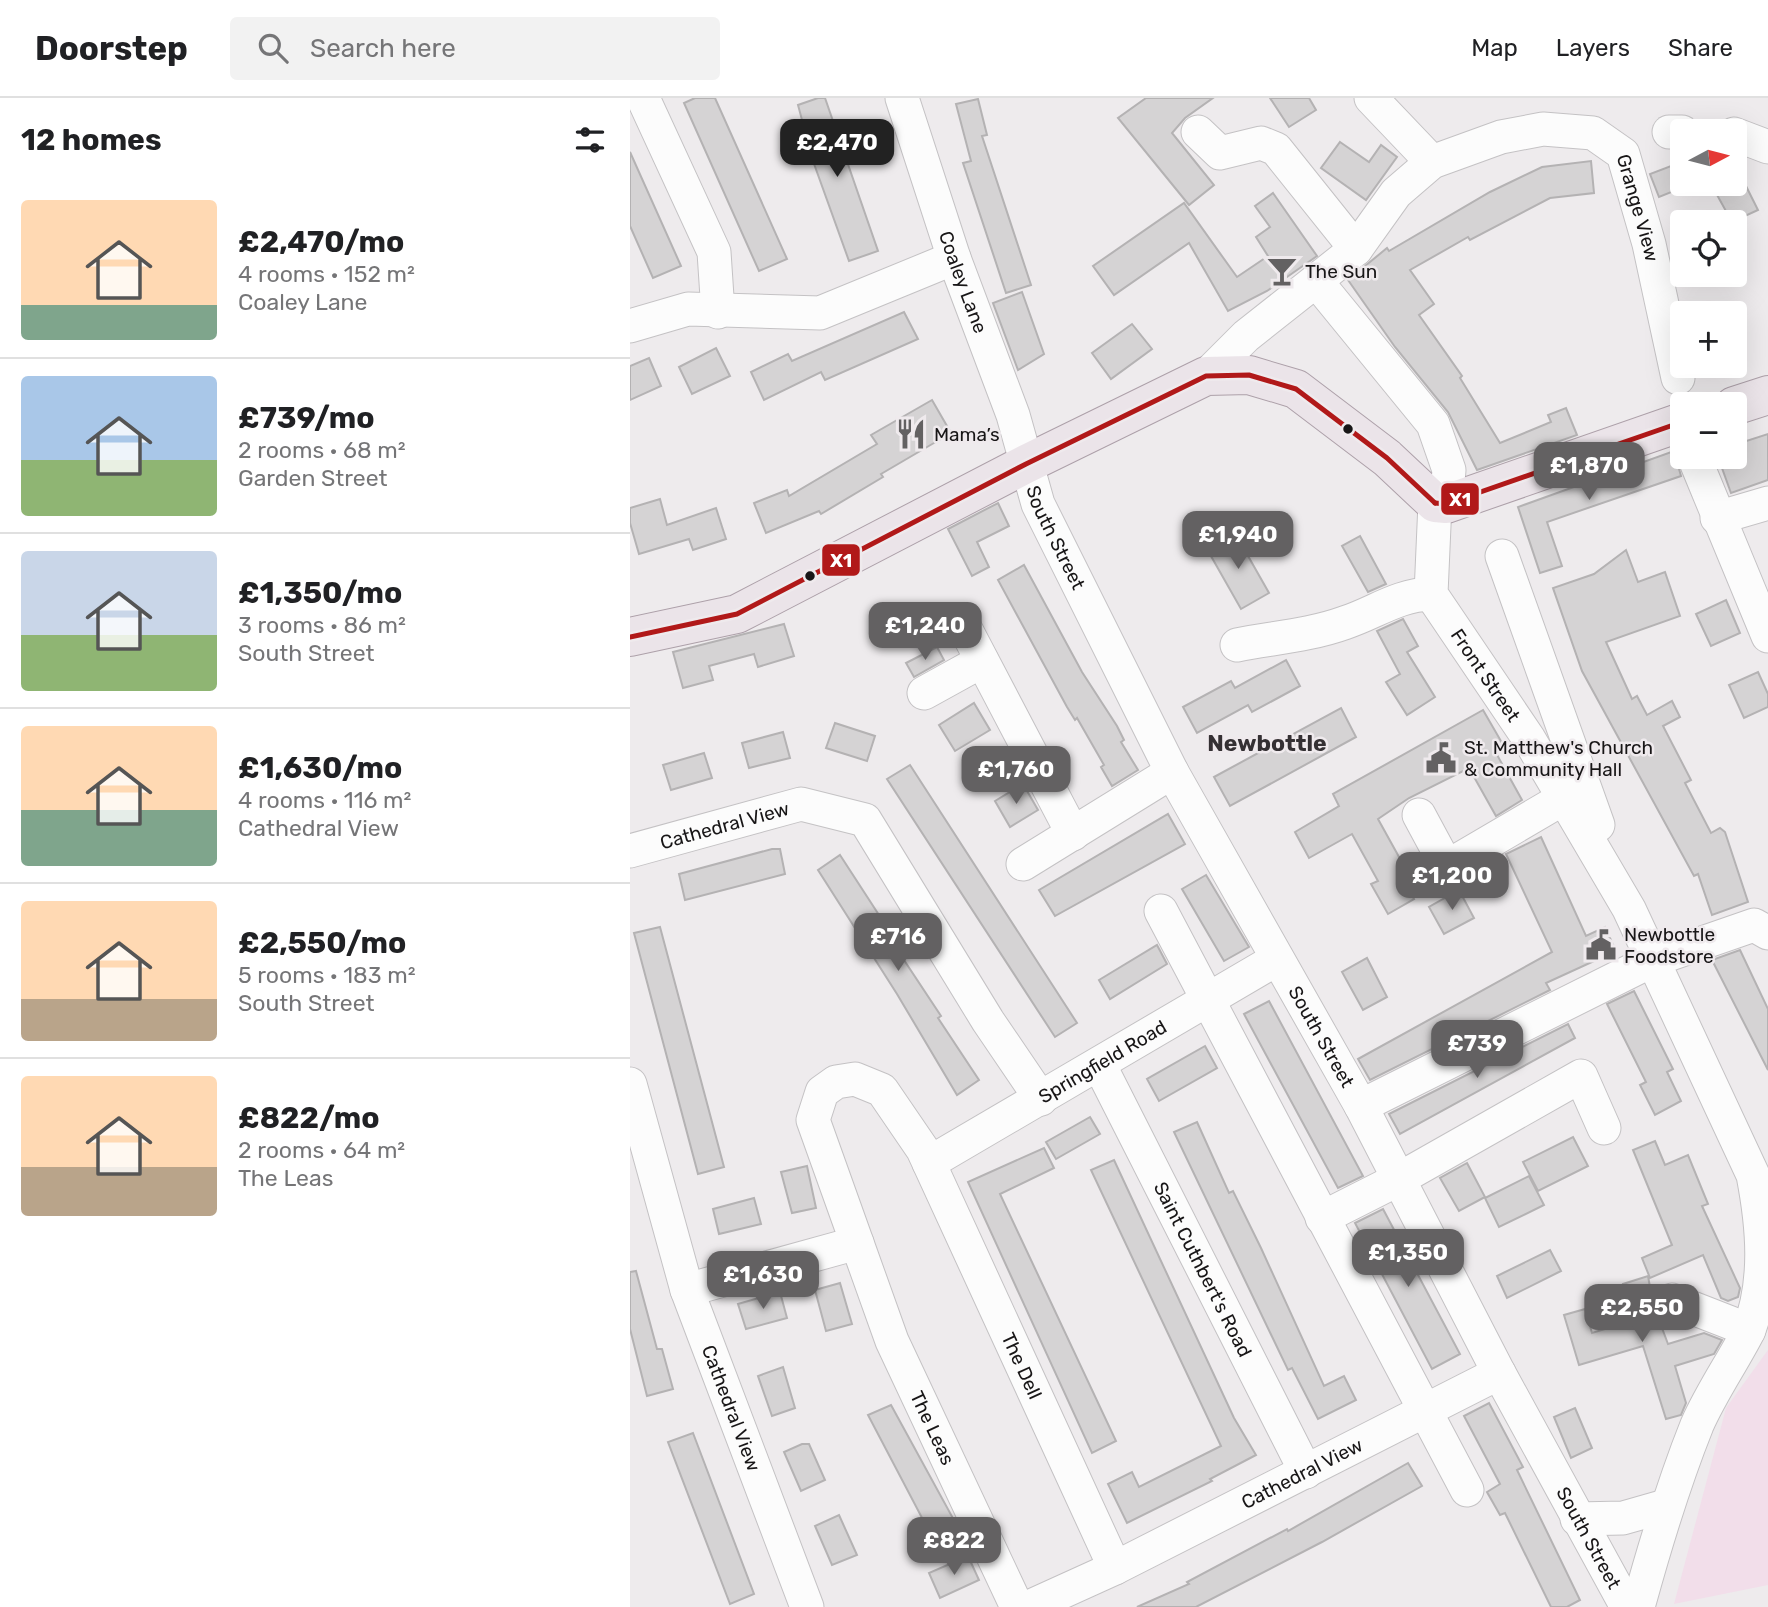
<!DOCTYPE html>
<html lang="en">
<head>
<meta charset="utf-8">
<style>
  body { margin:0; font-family:Rubik,sans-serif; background:#f2f2f2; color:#202124; height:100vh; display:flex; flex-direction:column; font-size:26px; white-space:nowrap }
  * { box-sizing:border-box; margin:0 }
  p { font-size:23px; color:#757577 }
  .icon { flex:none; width:38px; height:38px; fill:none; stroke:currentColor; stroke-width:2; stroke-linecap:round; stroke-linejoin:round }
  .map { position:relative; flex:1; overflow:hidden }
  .drawer { display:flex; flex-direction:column; background:#fff; width:630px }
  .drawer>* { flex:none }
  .needle { width:46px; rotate:83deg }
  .controls { position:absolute; left:1040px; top:21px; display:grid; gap:14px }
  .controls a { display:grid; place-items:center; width:77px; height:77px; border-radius:7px; background:#fff; box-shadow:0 7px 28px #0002; font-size:35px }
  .price { position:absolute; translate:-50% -60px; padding:0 16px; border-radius:14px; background:#636162; color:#fff; font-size:23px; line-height:46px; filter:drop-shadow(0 2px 4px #0008) }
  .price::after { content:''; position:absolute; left:50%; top:42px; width:21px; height:16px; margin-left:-10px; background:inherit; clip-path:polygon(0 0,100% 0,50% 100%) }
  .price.on { background:#222; color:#fff }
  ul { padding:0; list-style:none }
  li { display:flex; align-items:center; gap:21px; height:175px; padding:0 21px }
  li+li { border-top:2px solid #e0e0e0 }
  li span { display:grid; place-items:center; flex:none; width:196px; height:140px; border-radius:7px; color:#555 }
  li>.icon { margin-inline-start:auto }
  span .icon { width:84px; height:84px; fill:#fffc; stroke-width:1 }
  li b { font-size:30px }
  h2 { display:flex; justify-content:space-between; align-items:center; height:84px; padding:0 21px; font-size:30px }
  header { display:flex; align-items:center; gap:42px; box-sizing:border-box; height:98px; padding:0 35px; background:#fff; border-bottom:2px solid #e0e0e0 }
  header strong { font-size:33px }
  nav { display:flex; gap:38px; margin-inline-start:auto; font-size:24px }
  .search { width:490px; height:63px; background:#f2f2f2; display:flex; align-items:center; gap:18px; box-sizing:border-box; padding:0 24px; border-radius:7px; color:#757577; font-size:26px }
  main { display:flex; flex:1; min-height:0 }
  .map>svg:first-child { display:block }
</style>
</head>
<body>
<header>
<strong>Doorstep</strong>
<div class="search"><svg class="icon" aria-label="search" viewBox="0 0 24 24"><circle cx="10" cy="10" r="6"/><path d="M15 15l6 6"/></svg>Search here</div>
<nav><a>Map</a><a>Layers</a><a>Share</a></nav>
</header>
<main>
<section class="drawer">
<h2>12 homes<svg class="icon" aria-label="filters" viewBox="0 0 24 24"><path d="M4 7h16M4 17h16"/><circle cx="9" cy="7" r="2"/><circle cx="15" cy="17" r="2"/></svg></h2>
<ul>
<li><span style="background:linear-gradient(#ffd9b3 75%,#7fa58c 0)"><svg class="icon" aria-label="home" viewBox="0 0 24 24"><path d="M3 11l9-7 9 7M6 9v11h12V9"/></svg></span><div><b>£2,470/mo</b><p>4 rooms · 152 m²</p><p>Coaley Lane</p></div></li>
<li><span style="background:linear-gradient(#a9c7e8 60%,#8fb573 0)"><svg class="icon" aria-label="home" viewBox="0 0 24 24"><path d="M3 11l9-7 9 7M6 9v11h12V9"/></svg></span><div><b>£739/mo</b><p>2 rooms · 68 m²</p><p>Garden Street</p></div></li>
<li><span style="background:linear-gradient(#c9d6e8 60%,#8fb573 0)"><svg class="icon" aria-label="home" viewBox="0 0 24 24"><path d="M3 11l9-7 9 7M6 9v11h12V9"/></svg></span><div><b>£1,350/mo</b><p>3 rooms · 86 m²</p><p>South Street</p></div></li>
<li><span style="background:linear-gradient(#ffd9b3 60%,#7fa58c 0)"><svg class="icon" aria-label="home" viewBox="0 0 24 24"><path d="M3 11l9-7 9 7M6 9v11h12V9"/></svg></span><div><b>£1,630/mo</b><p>4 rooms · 116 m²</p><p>Cathedral View</p></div></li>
<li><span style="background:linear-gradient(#ffd9b3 70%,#b9a48a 0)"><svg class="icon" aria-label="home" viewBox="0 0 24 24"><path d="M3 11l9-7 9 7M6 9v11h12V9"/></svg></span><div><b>£2,550/mo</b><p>5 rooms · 183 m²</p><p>South Street</p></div></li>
<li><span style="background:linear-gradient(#ffd9b3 65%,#b9a48a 0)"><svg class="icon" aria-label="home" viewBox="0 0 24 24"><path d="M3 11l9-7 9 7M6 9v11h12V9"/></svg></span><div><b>£822/mo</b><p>2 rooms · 64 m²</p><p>The Leas</p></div></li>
</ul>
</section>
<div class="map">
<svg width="1138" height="1509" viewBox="0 0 1138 1509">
  <rect width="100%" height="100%" fill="#eeebed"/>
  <!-- green -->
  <path fill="#f2deea" d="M 1138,1252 L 1138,1487 L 1044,1506 L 1096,1310 Z"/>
  <!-- building -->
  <g fill="#d5d3d4" stroke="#b4b2b3" stroke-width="2">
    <path d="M 65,0 L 85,0 L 157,161 L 129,173 L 54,5 Z"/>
    <path d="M 188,0 L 195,0 L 248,153 L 219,163 L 183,63 L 168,7 Z"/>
    <path d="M 516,0 L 583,0 L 555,20 L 542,35 L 584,87 L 559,107 L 488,20 Z"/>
    <path d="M 640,0 L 679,0 L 686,12 L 659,29 Z"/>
    <path d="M 348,1 L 357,37 L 352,38 L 401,187 L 376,195 L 333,65 L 341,63 L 326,6 Z"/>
    <path d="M 710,44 L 739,64 L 751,47 L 767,59 L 736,102 L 691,70 Z"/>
    <path d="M 0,54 L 51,168 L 23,180 L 0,128 Z"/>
    <path d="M 961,63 L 964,95 L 920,100 L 840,142 L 838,139 L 780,172 L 804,206 L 789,217 L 832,278 L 830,280 L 870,345 L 921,324 L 918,317 L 936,310 L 947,337 L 847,372 L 818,314 L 765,249 L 718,182 L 757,150 L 759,153 L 860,94 L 912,69 Z"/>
    <path d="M 1041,68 L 1049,91 L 1029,99 L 1020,76 Z"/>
    <path d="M 1081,86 L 1115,86 L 1128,112 L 1102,124 Z"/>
    <path d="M 643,95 L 687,158 L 637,193 L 598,213 L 559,145 L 484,197 L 463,168 L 554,105 L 607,179 L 638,158 L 626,139 L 640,129 L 625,108 Z"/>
    <path d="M 392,194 L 414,256 L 388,272 L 363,205 Z"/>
    <path d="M 274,214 L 288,241 L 195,282 L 191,274 L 134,302 L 121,274 L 158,256 L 162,263 Z"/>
    <path d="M 502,226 L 522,251 L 481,281 L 462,255 Z"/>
    <path d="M 86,250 L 100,278 L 62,296 L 49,269 Z"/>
    <path d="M 19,260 L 31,288 L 0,302 L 0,268 Z"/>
    <path d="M 302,302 L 321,335 L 251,376 L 253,379 L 191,416 L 189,413 L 136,435 L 124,405 L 157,392 L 159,398 L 247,346 L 241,337 Z"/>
    <path d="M 1138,336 L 1138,382 L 1101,395 L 1088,359 L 1104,359 L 1104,347 Z"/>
    <path d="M 1044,353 L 1051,378 L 917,424 L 932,468 L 910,475 L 888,409 Z"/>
    <path d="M 30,401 L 37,427 L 86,410 L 96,441 L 63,452 L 59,441 L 9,456 L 0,425 L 0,410 Z"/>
    <path d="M 368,405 L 379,428 L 347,444 L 359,469 L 342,478 L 318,431 Z"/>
    <path d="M 605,435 L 639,495 L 611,511 L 577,451 Z"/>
    <path d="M 730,438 L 756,486 L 738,494 L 712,448 Z"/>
    <path d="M 996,452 L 1008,484 L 1035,474 L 1050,518 L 976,544 L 1002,601 L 1007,598 L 1017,617 L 1042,603 L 1050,619 L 1033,628 L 1061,682 L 1055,685 L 1081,735 L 1090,730 L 1095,734 L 1118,804 L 1082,817 L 1068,776 L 1064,778 L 952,573 L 923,490 L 964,476 Z"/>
    <path d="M 394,467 L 452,574 L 487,628 L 494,642 L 491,644 L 508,672 L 482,688 L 471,669 L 474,667 L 447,620 L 445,622 L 437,609 L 368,482 Z"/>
    <path d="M 1096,502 L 1110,535 L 1081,548 L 1066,516 Z"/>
    <path d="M 773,521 L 788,548 L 777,554 L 805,599 L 777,617 L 756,584 L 770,576 L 747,533 Z"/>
    <path d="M 154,526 L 164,558 L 128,569 L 124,556 L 79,568 L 83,582 L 53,590 L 43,554 Z"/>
    <path d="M 307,549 L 314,562 L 284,579 L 276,565 Z"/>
    <path d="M 656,562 L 670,588 L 622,614 L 618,607 L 567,635 L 553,609 L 601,583 L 605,590 Z"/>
    <path d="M 1128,574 L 1138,596 L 1138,609 L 1114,620 L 1099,587 Z"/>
    <path d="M 344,605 L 360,632 L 325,653 L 309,627 Z"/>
    <path d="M 711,610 L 726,639 L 600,708 L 584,679 Z"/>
    <path d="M 853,612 L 875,650 L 866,655 L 892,702 L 866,718 L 839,670 L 779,700 L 748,721 L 774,768 L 768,772 L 784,801 L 758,816 L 741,786 L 748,783 L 722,736 L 679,760 L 665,734 L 709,708 L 703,696 Z"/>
    <path d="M 205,625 L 245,638 L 237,663 L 196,650 Z"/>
    <path d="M 153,634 L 160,660 L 119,670 L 112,645 Z"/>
    <path d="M 74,655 L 82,680 L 41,692 L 33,667 Z"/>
    <path d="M 280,667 L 447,925 L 425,939 L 257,681 Z"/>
    <path d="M 393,686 L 408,712 L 380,729 L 365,703 Z"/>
    <path d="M 538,716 L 555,746 L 425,818 L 409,792 Z"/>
    <path d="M 911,739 L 956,838 L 975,829 L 986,853 L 916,885 L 920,892 L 740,982 L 728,961 L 922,854 L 876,756 Z"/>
    <path d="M 142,751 L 150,751 L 155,776 L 55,802 L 49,776 Z"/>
    <path d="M 210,757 L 273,854 L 270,856 L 311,918 L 308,920 L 349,982 L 327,997 L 267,896 L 188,772 Z"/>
    <path d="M 576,777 L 619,849 L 594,863 L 552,791 Z"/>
    <path d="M 829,792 L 844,820 L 814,836 L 799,809 Z"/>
    <path d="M 30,829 L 94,1069 L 68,1076 L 4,835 Z"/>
    <path d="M 527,847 L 537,866 L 480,901 L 469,882 Z"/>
    <path d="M 1110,852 L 1138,911 L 1138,972 L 1082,862 Z"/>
    <path d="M 737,860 L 757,899 L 733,912 L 712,874 Z"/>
    <path d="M 1004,893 L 1043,971 L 1037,974 L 1051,1003 L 1025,1017 L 1010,987 L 1016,984 L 977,906 Z"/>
    <path d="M 639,903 L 733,1078 L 708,1090 L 614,916 Z"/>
    <path d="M 938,926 L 945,940 L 770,1036 L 759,1016 Z"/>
    <path d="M 575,948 L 587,970 L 529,1003 L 517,981 Z"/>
    <path d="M 460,1019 L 470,1036 L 426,1061 L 416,1044 Z"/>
    <path d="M 567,1024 L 599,1095 L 603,1093 L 631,1150 L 694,1288 L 714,1278 L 726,1302 L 688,1321 L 662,1270 L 658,1272 L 544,1034 Z"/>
    <path d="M 943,1039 L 958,1068 L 908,1093 L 893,1064 Z"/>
    <path d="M 1025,1043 L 1035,1067 L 1058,1057 L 1078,1106 L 1072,1108 L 1110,1190 L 1108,1199 L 1098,1203 L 1091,1200 L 1073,1157 L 1020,1180 L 1012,1160 L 1042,1147 L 1003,1052 Z"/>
    <path d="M 414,1050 L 424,1070 L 370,1096 L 486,1343 L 462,1355 L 338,1084 Z"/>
    <path d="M 484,1062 L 604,1320 L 626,1357 L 580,1381 L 582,1383 L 497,1425 L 478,1386 L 502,1374 L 509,1389 L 591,1348 L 461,1072 Z"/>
    <path d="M 837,1065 L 855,1099 L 829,1113 L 810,1080 Z"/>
    <path d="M 177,1068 L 186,1110 L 162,1115 L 151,1074 Z"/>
    <path d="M 899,1078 L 914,1107 L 869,1129 L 855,1100 Z"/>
    <path d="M 124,1100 L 131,1126 L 89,1136 L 83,1111 Z"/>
    <path d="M 753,1111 L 830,1256 L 802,1271 L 725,1125 Z"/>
    <path d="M 920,1152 L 931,1173 L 877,1200 L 867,1178 Z"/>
    <path d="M 6,1173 L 27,1251 L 32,1251 L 43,1291 L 17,1298 L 0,1231 L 0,1174 Z"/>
    <path d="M 1018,1178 L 1023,1206 L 1038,1246 L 1074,1235 L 1092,1242 L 1084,1256 L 1045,1268 L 1056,1305 L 1051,1317 L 1036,1321 L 1013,1248 L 949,1267 L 934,1217 L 955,1211 L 962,1235 L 1004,1222 L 993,1186 Z"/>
    <path d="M 210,1185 L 222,1226 L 196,1233 L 185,1192 Z"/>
    <path d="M 150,1194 L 157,1220 L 116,1231 L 108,1206 Z"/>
    <path d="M 153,1269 L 165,1310 L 142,1318 L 128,1278 Z"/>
    <path d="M 859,1305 L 893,1369 L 887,1372 L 950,1502 L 937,1509 L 921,1509 L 875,1415 L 870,1417 L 857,1394 L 870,1386 L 834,1318 Z"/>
    <path d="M 261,1307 L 325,1424 L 301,1437 L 238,1317 Z"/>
    <path d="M 945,1310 L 962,1350 L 941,1360 L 924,1319 Z"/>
    <path d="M 63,1335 L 124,1496 L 100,1506 L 38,1344 Z"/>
    <path d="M 172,1346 L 179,1346 L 195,1382 L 171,1393 L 154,1354 Z"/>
    <path d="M 778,1365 L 792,1388 L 692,1444 L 566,1509 L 507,1509 L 559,1486 L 557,1484 L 657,1431 L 658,1433 Z"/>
    <path d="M 209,1417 L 227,1457 L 202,1467 L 185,1428 Z"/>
    <path d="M 338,1458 L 349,1482 L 310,1500 L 299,1475 Z"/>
  </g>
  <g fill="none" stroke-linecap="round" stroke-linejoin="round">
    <!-- minor casing -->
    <g stroke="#c4c2c4" stroke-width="35">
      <g id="minor">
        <path d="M 13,0 L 84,154 L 88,214"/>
        <path id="s1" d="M 272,0 L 324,160 L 383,317 L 408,406 L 542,674 L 731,1008 L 869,1275 L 997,1509"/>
        <path d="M 741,0 L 802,64"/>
        <path d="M 568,34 L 590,55 L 631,45 L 646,51 L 726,151"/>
        <path d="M 1039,34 L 1052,34"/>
        <path d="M 1104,36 L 1138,49"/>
        <path d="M 687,184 L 803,326 L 819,372 L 816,406"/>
        <path d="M 0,228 L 58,211 L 190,215 L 324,160"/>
        <path id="s2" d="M 576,278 L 616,238 L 726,151 L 766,95 L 802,64 L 871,39 L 913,31 L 963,35 L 993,56 L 1019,146 L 1048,280"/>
        <path d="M 1064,359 L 1138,538"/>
        <path id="s3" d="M 805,405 L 801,496 L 899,641 L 999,811 L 1123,1077 C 1133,1129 1138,1184 1118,1234 C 1102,1265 1081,1295 1067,1327 C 1043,1387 1025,1447 1008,1509"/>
        <path d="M 1087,420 L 1138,405"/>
        <path d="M 872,458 L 968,727"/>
        <path d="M 334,528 L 443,736"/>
        <path d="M 607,547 C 642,540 681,537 714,525 C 745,515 767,497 801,496"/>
        <path d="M 294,595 L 352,563"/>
        <path d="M 789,717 L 817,769"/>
        <path id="s4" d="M 0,753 L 171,706 L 235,722 L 358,923 L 411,1001"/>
        <path d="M 393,766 L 542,674"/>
        <path d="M 796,781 L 934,700"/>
        <path d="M 531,813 L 837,1392"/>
        <path id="s5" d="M 470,968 L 676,1374"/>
        <path id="s6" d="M 0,986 L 57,1192 L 177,1509"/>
        <path d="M 731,1008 L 1023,862 L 1124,827 L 1138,835"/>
        <path id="s7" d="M 299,1065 L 647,861"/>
        <path d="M 692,1120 L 769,1081 L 951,978 L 974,1030"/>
        <path id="s8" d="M 227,1145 L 262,1243 L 387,1509"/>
        <path id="s9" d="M 57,1192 L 227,1145 L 183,1022 L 192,994 L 206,984 L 225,981 L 252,992 L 293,1052 L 485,1470"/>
        <path d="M 1042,1202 L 1119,1232"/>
        <path d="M 947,1421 L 993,1420 L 1035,1408"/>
        <path id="s10" d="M 399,1509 L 485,1470 L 869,1275"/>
      </g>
    </g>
    <!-- major casing -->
    <g stroke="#ada0a9" stroke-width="40">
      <g id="major">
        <path d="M 1104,308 L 1138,297"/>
        <path d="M 0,539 L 107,516 L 396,366 L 576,278 L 619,277 L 666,291 L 757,360 L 805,405 L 816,406 L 1052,324"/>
      </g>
    </g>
    <!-- minor -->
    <use href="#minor" stroke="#fcfcfc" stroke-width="33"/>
    <!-- major -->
    <use href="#major" stroke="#ebe4e9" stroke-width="38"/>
    <!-- bus-1 casing -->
    <g stroke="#efeaed" stroke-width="10">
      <g id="bus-1">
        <path d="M 805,405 L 816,406 L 1052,324"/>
        <path d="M 0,539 L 107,516 L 396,366 L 576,278 L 619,277 L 666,291 L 757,360 L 805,405"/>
      </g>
    </g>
    <!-- bus-1 -->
    <use href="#bus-1" stroke="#b11919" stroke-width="5"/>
  </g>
  <!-- icons -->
  <defs>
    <g id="bar-bare" transform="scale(2.415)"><path d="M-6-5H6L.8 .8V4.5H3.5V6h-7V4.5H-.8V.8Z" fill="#636162" stroke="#efeaed" stroke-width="2.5" paint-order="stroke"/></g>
    <g id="restaurant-bare" transform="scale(2.415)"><path d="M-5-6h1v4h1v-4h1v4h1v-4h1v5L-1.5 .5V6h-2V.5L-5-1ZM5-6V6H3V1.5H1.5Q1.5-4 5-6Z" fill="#636162" stroke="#efeaed" stroke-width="2.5" paint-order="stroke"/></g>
    <g id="civic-bare" transform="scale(2.415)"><path d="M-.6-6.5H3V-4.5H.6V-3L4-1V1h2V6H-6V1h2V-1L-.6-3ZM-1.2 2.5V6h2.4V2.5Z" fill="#636162" stroke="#efeaed" stroke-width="2.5" paint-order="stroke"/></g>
  </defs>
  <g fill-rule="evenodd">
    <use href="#bar-bare" x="652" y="173"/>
    <use href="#restaurant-bare" x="281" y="336"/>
    <use href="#civic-bare" x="811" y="660"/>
    <use href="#civic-bare" x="971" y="847"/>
  </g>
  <!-- markers -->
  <g fill="#181617" stroke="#efeaed" stroke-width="2.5">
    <circle cx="718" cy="331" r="6"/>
    <circle cx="180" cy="478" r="6"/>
  </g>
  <g text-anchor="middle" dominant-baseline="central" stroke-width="5" stroke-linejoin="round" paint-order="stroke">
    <!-- street labels -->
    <g font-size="19" fill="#181617" stroke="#efeaed">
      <text stroke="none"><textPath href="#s2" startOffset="572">Grange View</textPath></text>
      <text stroke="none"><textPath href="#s1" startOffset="194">Coaley Lane</textPath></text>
      <text stroke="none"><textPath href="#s1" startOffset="466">South Street</textPath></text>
      <text stroke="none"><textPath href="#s3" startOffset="189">Front Street</textPath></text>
      <text stroke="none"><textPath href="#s4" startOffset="98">Cathedral View</textPath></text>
      <text stroke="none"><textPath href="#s1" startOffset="1032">South Street</textPath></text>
      <text stroke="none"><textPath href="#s7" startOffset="201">Springfield Road</textPath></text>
      <text stroke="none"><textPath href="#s5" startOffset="228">Saint Cuthbert's Road</textPath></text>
      <text stroke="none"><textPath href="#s9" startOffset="712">The Dell</textPath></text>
      <text stroke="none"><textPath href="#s6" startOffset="340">Cathedral View</textPath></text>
      <text stroke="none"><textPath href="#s8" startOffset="200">The Leas</textPath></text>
      <text stroke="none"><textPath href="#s10" startOffset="304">Cathedral View</textPath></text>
      <text stroke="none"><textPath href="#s1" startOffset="1600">South Street</textPath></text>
    </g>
    <!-- poi labels -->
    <g font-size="19" fill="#181617" stroke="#efeaed" text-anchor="start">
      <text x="675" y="173">The Sun</text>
      <text x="304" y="336">Mama’s</text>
      <text x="834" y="649">St. Matthew's Church<tspan x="834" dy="22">&amp; Community Hall</tspan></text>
      <text x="994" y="836">Newbottle<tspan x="994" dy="22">Foodstore</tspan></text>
    </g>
    <!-- quarter labels -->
    <g font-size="23" font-weight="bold" fill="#343033" stroke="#efeaed">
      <text x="637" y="645">Newbottle</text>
    </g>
  </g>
  <g stroke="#efeaed" stroke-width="2.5">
    <rect x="810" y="384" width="40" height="34" rx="7" fill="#b11919"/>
    <rect x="191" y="445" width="40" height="34" rx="7" fill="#b11919"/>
  </g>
  <g font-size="19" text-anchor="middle" font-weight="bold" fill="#fff">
    <text x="830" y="408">X1</text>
    <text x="211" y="469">X1</text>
  </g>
</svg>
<div class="controls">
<a><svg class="needle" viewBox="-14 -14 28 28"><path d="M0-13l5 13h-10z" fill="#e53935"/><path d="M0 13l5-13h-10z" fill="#757577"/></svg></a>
<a><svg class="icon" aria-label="locate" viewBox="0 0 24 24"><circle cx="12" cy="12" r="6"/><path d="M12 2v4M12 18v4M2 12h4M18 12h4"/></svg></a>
<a>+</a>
<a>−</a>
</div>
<b class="price on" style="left:207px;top:81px">£2,470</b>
<b class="price" style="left:959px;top:404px">£1,870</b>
<b class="price" style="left:608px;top:473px">£1,940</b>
<b class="price" style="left:295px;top:564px">£1,240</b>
<b class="price" style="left:386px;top:708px">£1,760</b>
<b class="price" style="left:822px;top:814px">£1,200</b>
<b class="price" style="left:268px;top:875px">£716</b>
<b class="price" style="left:847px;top:982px">£739</b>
<b class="price" style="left:778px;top:1191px">£1,350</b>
<b class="price" style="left:133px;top:1213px">£1,630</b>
<b class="price" style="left:1012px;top:1246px">£2,550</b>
<b class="price" style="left:324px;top:1479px">£822</b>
</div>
</main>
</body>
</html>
